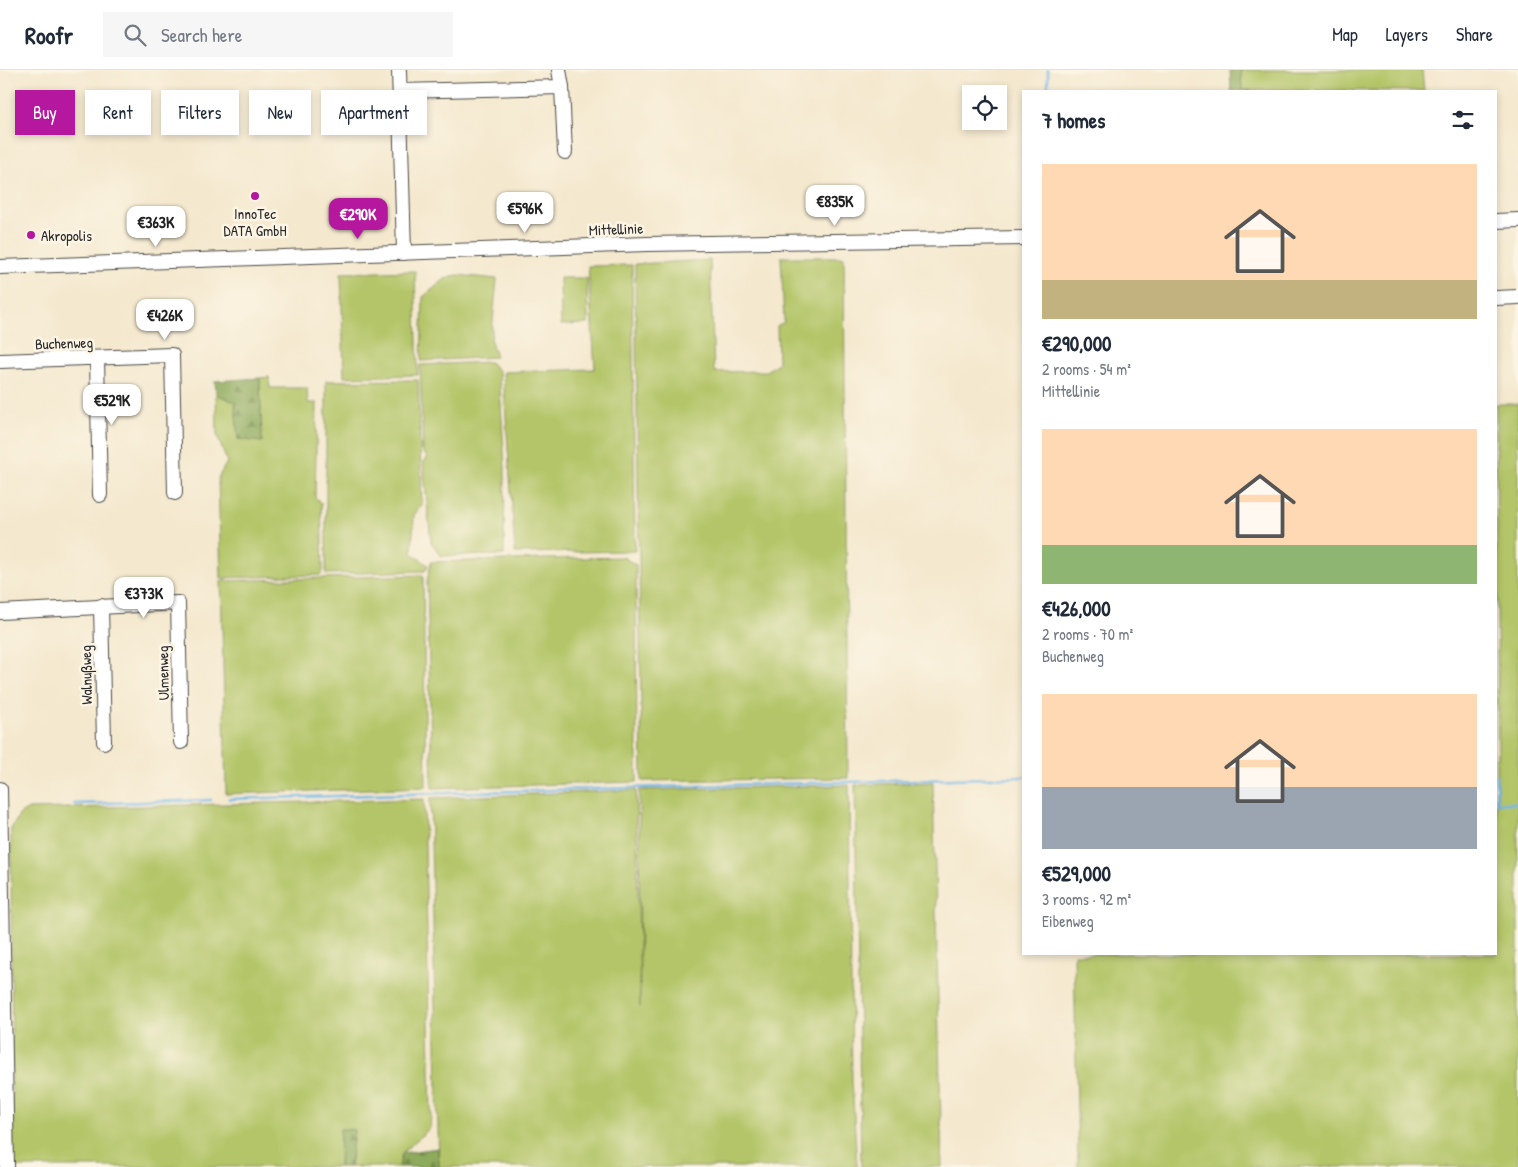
<!DOCTYPE html>
<html lang="en">
<head>
<meta charset="utf-8">
<style>
  body { margin:0; font-family:"Patrick Hand",sans-serif; background:#f6f6f7; color:#1f2937; height:100vh; display:flex; flex-direction:column; font-size:19px; white-space:nowrap }
  * { box-sizing:border-box; margin:0 }
  p { font-size:16px; color:#747a83 }
  .icon { flex:none; width:28px; height:28px; fill:none; stroke:currentColor; stroke-width:2; stroke-linecap:round; stroke-linejoin:round }
  .map { position:relative; flex:1; overflow:hidden }
  .sheet { position:absolute; left:1022px; top:20px; width:475px; height:865px; display:flex; flex-direction:column; background:#fff; border-radius:0px; box-shadow:0 2px 8px #0003 }
  .sheet>* { flex:none }
  .guide { position:absolute; left:15px; top:20px; width:475px; height:45px; display:flex; gap:10px }
  .tools { position:absolute; left:962px; top:15px; display:grid; gap:10px }
  .tools a { display:grid; place-items:center; width:45px; height:45px; border-radius:0px; background:#fff; box-shadow:0 2px 8px #0003; font-size:25px }
  .price { position:absolute; translate:-50% -42px; padding:0 11px; border-radius:10px; background:#fff; color:#222; font-size:16px; line-height:32px; filter:drop-shadow(0 1px 2px #0008) }
  .price::after { content:''; position:absolute; left:50%; top:30px; width:15px; height:11px; margin-left:-8px; background:inherit; clip-path:polygon(0 0,100% 0,50% 100%) }
  .price.active { background:#b5179e; color:#fff }
  ul { padding:0; list-style:none }
  li { display:grid; align-content:center; gap:10px; height:265px; padding:0 20px }
  li span { display:grid; place-items:center; height:155px; border-radius:0px; color:#555 }
  li>.icon { margin-inline-start:auto }
  span .icon { width:90px; height:90px; fill:#fffc; stroke-width:1 }
  li b { font-size:21px }
  h2 { display:flex; justify-content:space-between; align-items:center; height:60px; padding:0 20px; font-size:21px }
  .tag { padding:0 18px; border-radius:0px; background:#fff; box-shadow:0 2px 8px #0003; font-size:18px; line-height:45px }
  .tag.active { background:#b5179e; color:#fff }
  header { display:flex; align-items:center; gap:30px; box-sizing:border-box; height:70px; padding:0 25px; background:#fff; border-bottom:1px solid #e0e1e3 }
  header strong { font-size:24px }
  nav { display:flex; gap:28px; margin-inline-start:auto; font-size:18px }
  .search { width:350px; height:45px; background:#f6f6f7; display:flex; align-items:center; gap:12px; box-sizing:border-box; padding:0 18px; border-radius:0px; color:#747a83; font-size:19px }
  .map>svg:first-child { display:block }
</style>
</head>
<body>
<header>
<strong>Roofr</strong>
<div class="search"><svg class="icon" aria-label="search" viewBox="0 0 24 24"><circle cx="10" cy="10" r="6"/><path d="M15 15l6 6"/></svg>Search here</div>
<nav><a>Map</a><a>Layers</a><a>Share</a></nav>
</header>
<div class="map">
<svg width="1518" height="1097" viewBox="0 0 1518 1097">
  <defs>
    <pattern id="forest-firs" width="22" height="20" patternUnits="userSpaceOnUse" patternTransform="scale(1.25)"><rect width="22" height="20" fill="#8eaa5c"/><path d="M5 1l3.5 6h-7zM16 11l3.5 6h-7z" fill="#748b4c"/></pattern>
  </defs>
  <rect width="100%" height="100%" fill="#fcf5e5"/>
  <filter id="ink" filterUnits="userSpaceOnUse"><feTurbulence type="fractalNoise" baseFrequency=".02" numOctaves="2"/><feDisplacementMap in="SourceGraphic" scale="10" xChannelSelector="R" yChannelSelector="G"/><feConvolveMatrix kernelMatrix="1 2 1 2 8 2 1 2 1" color-interpolation-filters="sRGB"/></filter>
  <filter id="wash" filterUnits="userSpaceOnUse"><feTurbulence type="fractalNoise" baseFrequency=".0096" numOctaves="4" result="noise"/><feDisplacementMap in="SourceGraphic" scale="20" xChannelSelector="R" yChannelSelector="G"/><feGaussianBlur stdDeviation="1.12" result="paint"/><feColorMatrix in="noise" values="0 0 0 0 0 0 0 0 0 0 0 0 0 0 0 0 0 1.4 0 .05"/><feComposite in="paint" operator="in"/></filter>
  <g filter="url(#wash)">
    <rect width="100%" height="100%" fill="#f4e8ce"/>
    <!-- green -->
    <g fill="#b3c568" stroke="#6f784a">
      <path d="M 1241,0 L 1422,0 L 1424,21 L 1242,20 Z"/>
      <path d="M 781,187 L 844,187 L 848,708 L 642,711 L 635,194 L 710,190 L 714,302 L 766,301 L 778,293 L 777,256 L 784,252 Z"/>
      <path d="M 632,195 L 635,481 L 515,483 L 503,302 L 595,299 L 588,196 Z"/>
      <path d="M 415,201 L 418,305 L 344,307 L 341,203 Z"/>
      <path d="M 457,205 L 497,209 L 491,271 L 496,287 L 421,291 L 423,227 L 445,209 Z"/>
      <path d="M 560,208 L 587,208 L 588,254 L 561,255 Z"/>
      <path d="M 490,292 L 499,302 L 505,399 L 504,485 L 441,486 L 431,472 L 423,393 L 428,387 L 423,383 L 420,295 Z"/>
      <path d="M 269,307 L 270,318 L 307,318 L 308,333 L 317,333 L 315,427 L 321,433 L 323,502 L 320,505 L 221,508 L 218,408 L 227,392 L 217,365 L 216,324 L 235,332 L 238,369 L 262,372 L 260,308 Z"/>
      <path d="M 418,310 L 422,435 L 414,445 L 412,483 L 428,495 L 425,501 L 326,504 L 326,311 Z"/>
      <path d="M 1496,334 L 1518,334 L 1518,1097 L 1078,1097 L 1074,884 L 1496,884 L 1496,688 L 1498,687 Z"/>
      <path d="M 623,487 L 636,495 L 637,712 L 432,718 L 427,511 L 431,492 Z"/>
      <path d="M 423,505 L 426,717 L 226,724 L 221,511 Z"/>
      <path d="M 933,712 L 942,1097 L 861,1097 L 855,715 Z"/>
      <path d="M 849,715 L 852,1011 L 857,1097 L 439,1097 L 430,728 L 636,720 L 640,937 L 639,720 Z"/>
      <path d="M 424,729 L 431,1043 L 430,1058 L 402,1083 L 399,1097 L 350,1097 L 354,1060 L 341,1059 L 339,1097 L 12,1097 L 11,759 L 20,744 L 29,739 Z"/>
    </g>
    <!-- forest -->
    <g fill="url(#forest-firs)" stroke="#5c6a44">
      <path d="M 1230,0 L 1241,0 L 1242,20 L 1251,21 L 1231,21 Z"/>
      <path d="M 260,308 L 262,372 L 238,369 L 235,332 L 216,324 L 215,311 Z"/>
      <path d="M 340,1059 L 354,1060 L 350,1097 L 339,1097 Z"/>
      <path d="M 438,1078 L 439,1097 L 399,1097 L 402,1083 Z"/>
    </g>
    <g fill="none" stroke-linecap="round" stroke-linejoin="round">
      <!-- stream -->
      <g stroke="#72b8e9" stroke-width="2.5">
        <path d="M 1048,0 L 1048,21"/>
        <path d="M 1496,705 L 1497,733 L 1518,733"/>
        <path d="M 229,729 L 1024,707"/>
        <path d="M 74,734 L 211,730"/>
      </g>
    </g>
  </g>
  <g filter="url(#ink)">
    <g fill="none" stroke-linecap="round" stroke-linejoin="round">
      <!-- minor casing -->
      <g stroke="#494743" stroke-width="16">
        <g id="minor">
          <path d="M 399,0 L 404,183"/>
          <path d="M 559,0 L 562,17"/>
          <path d="M 400,21 L 562,17 L 565,82"/>
          <path d="M 1496,151 L 1518,150"/>
          <path d="M 0,197 L 647,174 L 1024,168"/>
          <path d="M 1496,228 L 1518,227"/>
          <path d="M 97,288 L 100,425"/>
          <path d="M 0,291 L 172,285 L 175,423"/>
          <path d="M 101,536 L 104,672"/>
          <path d="M 0,542 L 178,533 L 181,672"/>
          <path d="M 0,719 L 7,1097"/>
        </g>
      </g>
      <!-- minor -->
      <use href="#minor" stroke="#fff" stroke-width="14"/>
    </g>
  </g>
  <!-- markers -->
  <g fill="#b5179e" stroke="#fcf5e5" stroke-width="2">
    <circle cx="255" cy="126" r="5"/>
    <circle cx="31" cy="165" r="5"/>
  </g>
  <g text-anchor="middle" dominant-baseline="central" stroke-width="5" stroke-linejoin="round" paint-order="stroke">
    <!-- poi labels -->
    <g font-size="15" fill="#2b2b2b" stroke="#fcf5e5">
      <text x="255" y="143">InnoTec<tspan x="255" dy="17">DATA GmbH</tspan></text>
      <text x="41" y="165" text-anchor="start">Akropolis</text>
    </g>
    <!-- street labels -->
    <g font-size="15" fill="#2b2b2b" stroke="#fcf5e5">
      <text transform="translate(616 159) rotate(-2)">Mittellinie</text>
      <text transform="translate(64 273) rotate(-2)">Buchenweg</text>
      <text transform="translate(163 603) rotate(-91)">Ulmenweg</text>
      <text transform="translate(86 605) rotate(-91)">Walnußweg</text>
    </g>
  </g>
</svg>
<div class="tools">
<a><svg class="icon" aria-label="locate" viewBox="0 0 24 24"><circle cx="12" cy="12" r="6"/><path d="M12 2v4M12 18v4M2 12h4M18 12h4"/></svg></a>
</div>
<b class="price" style="left:835px;top:157px">€835K</b>
<b class="price" style="left:525px;top:164px">€596K</b>
<b class="price active" style="left:358px;top:170px">€290K</b>
<b class="price" style="left:156px;top:178px">€363K</b>
<b class="price" style="left:165px;top:271px">€426K</b>
<b class="price" style="left:112px;top:356px">€529K</b>
<b class="price" style="left:144px;top:549px">€373K</b>
<div class="guide">
<a class="tag active">Buy</a>
<a class="tag">Rent</a>
<a class="tag">Filters</a>
<a class="tag">New</a>
<a class="tag">Apartment</a>
</div>
<section class="sheet">
<h2>7 homes<svg class="icon" aria-label="filters" viewBox="0 0 24 24"><path d="M4 7h16M4 17h16"/><circle cx="9" cy="7" r="2"/><circle cx="15" cy="17" r="2"/></svg></h2>
<ul>
<li><span style="background:linear-gradient(#ffd9b3 75%,#c2b280 0)"><svg class="icon" aria-label="home" viewBox="0 0 24 24"><path d="M3 11l9-7 9 7M6 9v11h12V9"/></svg></span><div><b>€290,000</b><p>2 rooms · 54 m²</p><p>Mittellinie</p></div></li>
<li><span style="background:linear-gradient(#ffd9b3 75%,#8fb573 0)"><svg class="icon" aria-label="home" viewBox="0 0 24 24"><path d="M3 11l9-7 9 7M6 9v11h12V9"/></svg></span><div><b>€426,000</b><p>2 rooms · 70 m²</p><p>Buchenweg</p></div></li>
<li><span style="background:linear-gradient(#ffd9b3 60%,#9aa5b1 0)"><svg class="icon" aria-label="home" viewBox="0 0 24 24"><path d="M3 11l9-7 9 7M6 9v11h12V9"/></svg></span><div><b>€529,000</b><p>3 rooms · 92 m²</p><p>Eibenweg</p></div></li>
</ul>
</section>
</div>
</body>
</html>
